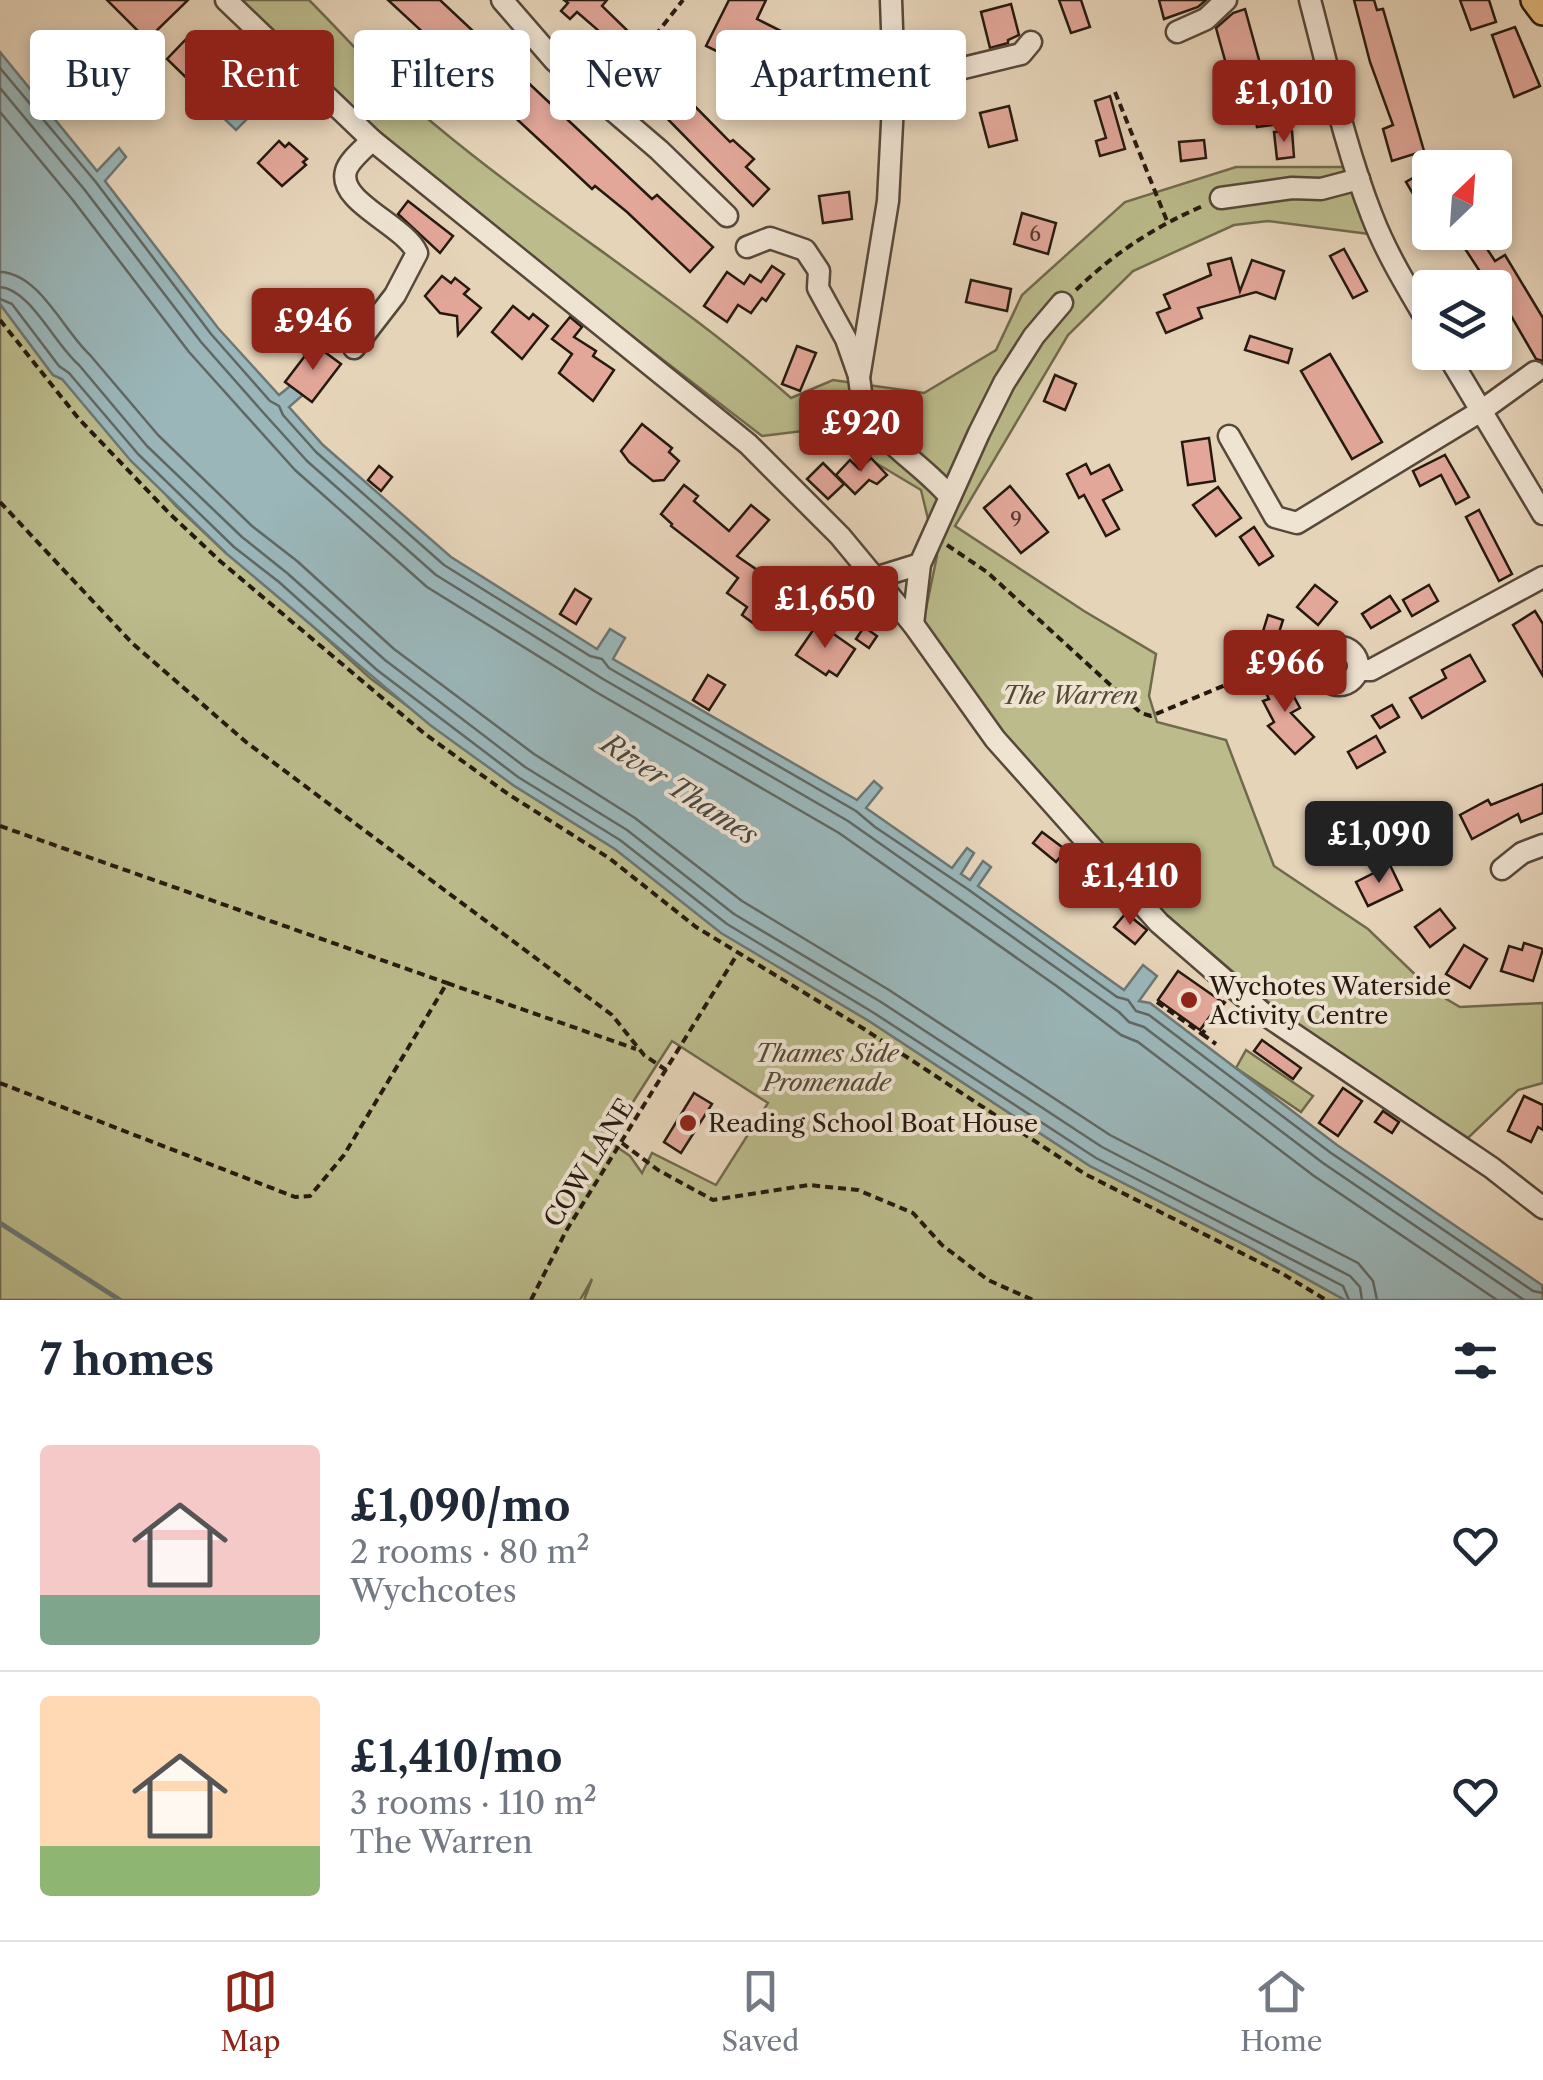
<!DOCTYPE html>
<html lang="en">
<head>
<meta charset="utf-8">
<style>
  body { margin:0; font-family:"Libre Caslon Text",serif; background:#f2f2f3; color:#1f2937; height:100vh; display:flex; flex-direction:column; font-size:38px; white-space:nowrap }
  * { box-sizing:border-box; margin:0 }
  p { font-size:32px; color:#747a83 }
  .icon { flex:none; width:55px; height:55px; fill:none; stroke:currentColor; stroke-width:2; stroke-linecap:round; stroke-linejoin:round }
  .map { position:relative; height:1300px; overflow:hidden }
  .panel { display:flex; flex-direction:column; background:#fff; flex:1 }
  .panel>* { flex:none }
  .banner { position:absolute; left:30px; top:30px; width:1000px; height:90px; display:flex; gap:20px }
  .needle { width:65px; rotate:25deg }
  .fabs { position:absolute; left:1412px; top:150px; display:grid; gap:20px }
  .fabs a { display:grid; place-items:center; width:100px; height:100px; border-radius:10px; background:#fff; box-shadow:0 5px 15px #0003; font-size:50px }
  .price { position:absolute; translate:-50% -85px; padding:0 22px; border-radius:10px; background:#8f2418; color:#fff; font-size:32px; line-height:65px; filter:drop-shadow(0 2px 5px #0008) }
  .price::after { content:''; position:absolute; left:50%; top:60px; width:30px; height:22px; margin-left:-15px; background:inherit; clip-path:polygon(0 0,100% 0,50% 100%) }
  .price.selected { background:#222; color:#fff }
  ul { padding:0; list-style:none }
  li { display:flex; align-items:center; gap:30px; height:250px; padding:0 40px }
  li+li { border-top:2px solid #e0e1e3 }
  li span { display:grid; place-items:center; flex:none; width:280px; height:200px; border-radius:10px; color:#555 }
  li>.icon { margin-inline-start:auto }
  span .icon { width:120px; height:120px; fill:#fffc; stroke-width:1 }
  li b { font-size:42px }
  h2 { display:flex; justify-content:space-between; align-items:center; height:120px; padding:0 40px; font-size:42px }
  .pill { padding:0 35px; border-radius:10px; background:#fff; box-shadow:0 5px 15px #0003; font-size:35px; line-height:90px }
  .pill.selected { background:#8f2418; color:#fff }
  .tab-bar { display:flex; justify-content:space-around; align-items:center; height:140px; border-top:2px solid #e0e1e3; background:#fff; font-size:28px; color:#747a83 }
  .tab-bar a { display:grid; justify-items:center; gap:5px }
  .tab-bar .selected { color:#8f2418 }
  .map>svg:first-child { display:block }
</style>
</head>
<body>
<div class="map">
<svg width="1543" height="1300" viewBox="0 0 1543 1300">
  <rect width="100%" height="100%" fill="#e6d4b9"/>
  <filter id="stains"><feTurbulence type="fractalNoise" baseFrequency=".002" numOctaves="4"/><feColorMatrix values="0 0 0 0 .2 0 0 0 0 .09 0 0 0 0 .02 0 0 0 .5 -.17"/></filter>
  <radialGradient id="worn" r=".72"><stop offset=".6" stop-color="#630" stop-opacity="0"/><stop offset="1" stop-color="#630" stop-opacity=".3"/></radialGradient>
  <!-- green -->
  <g fill="#bbbb8b" stroke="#706a4d" stroke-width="2.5" fill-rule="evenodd">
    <path d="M 238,0 L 309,0 C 350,41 389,87 434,124 C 549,220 679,299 791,398 L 833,380 L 924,393 L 996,350 L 1022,295 L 1125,202 L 1236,167 L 1348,167 L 1369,234 L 1268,221 L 1234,225 L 1133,271 L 1068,335 L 955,526 L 1084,611 L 1156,654 L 1149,696 L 1157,722 L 1226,740 L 1274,866 L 1368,929 L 1431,990 L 1460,1007 L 1543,1003 L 1543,1083 L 1518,1090 L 1468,1138 L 1300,1029 L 1156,906 L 1006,741 L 923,623 L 937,556 L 921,490 L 819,429 L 762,436 L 502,236 L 377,133 Z"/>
    <path d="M 0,304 L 53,375 L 62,379 L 175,505 L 227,554 L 273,590 L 370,678 L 513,785 L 615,849 L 721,932 L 869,1021 L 1090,1166 L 1249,1247 L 1345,1300 L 584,1300 L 592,1279 L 580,1300 L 0,1300 ZM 672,1041 L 768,1103 L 716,1185 L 652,1153 L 642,1173 L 630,1156 L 608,1141 Z"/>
    <circle cx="1337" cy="666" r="11"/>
    <path d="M 1246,1050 L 1313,1096 L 1301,1112 L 1236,1068 Z"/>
  </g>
  <!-- water -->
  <g fill="#9ab6b9" stroke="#6c7775" stroke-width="2.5">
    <path d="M 0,52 L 97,171 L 119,148 L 126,157 L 105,181 L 218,328 L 279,395 L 294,383 L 304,394 L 289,407 L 323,445 L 451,557 L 597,649 L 610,629 L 625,638 L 613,659 L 857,800 L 874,781 L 882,788 L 866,808 L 952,868 L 967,848 L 974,853 L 961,874 L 970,880 L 983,861 L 991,867 L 978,886 L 1124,990 L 1143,965 L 1157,976 L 1139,1001 L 1150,1003 L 1337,1145 L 1542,1285 L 1543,1300 L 1345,1300 L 1249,1247 L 1090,1166 L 869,1021 L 721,933 L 615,849 L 513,785 L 430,725 L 227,554 L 131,461 L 62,379 L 53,375 L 0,304 Z"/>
    <path d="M 226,99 L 247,119 L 236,130 L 215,110 Z"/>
  </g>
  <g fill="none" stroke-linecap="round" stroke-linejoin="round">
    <!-- shore -->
    <g stroke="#606864" stroke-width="2.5">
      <path d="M 0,68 L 95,181 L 211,334 L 270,401 L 279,406 L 283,415 L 316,452 L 444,565 L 590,656 L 602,659 L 609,668 L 856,811 L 875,827 L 969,890 L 1117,997 L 1128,1000 L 1136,1011 L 1149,1015 L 1331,1153 L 1533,1291 L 1543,1293"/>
      <path d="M 0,88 L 84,189 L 201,342 L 260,409 L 307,461 L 436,575 L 603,679 L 848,821 L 1119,1012 L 1129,1022 L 1144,1027 L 1323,1163 L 1524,1300"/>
      <path d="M 0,112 L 72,199 L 189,352 L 295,470 L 427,587 L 596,692 L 839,833 L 1058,987 L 1121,1035 L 1138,1042 L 1314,1176 L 1497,1300"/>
      <path d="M 0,272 C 39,273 63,330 90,355 L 158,435 L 252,526 L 297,561 L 394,649 L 534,754 L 635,818 L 742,901 L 889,990 L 1110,1135 L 1358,1263 L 1373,1281 L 1377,1300"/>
      <path d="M 0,287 C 30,289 55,345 79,365 L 147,446 L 242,537 L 287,573 L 385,660 L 525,767 L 627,830 L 734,914 L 881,1002 L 1102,1147 L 1350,1276 L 1360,1287 L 1362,1300"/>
      <path d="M 0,299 L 12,304 L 59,366 L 69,373 L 138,454 L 234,547 L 279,582 L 377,670 L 518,777 L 620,840 L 727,924 L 874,1013 L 1096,1158 L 1343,1286 L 1349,1300"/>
    </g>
    <!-- stream -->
    <path stroke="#6c7775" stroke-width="5" d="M 0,1223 L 120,1300"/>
  </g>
  <!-- building -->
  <g fill="#e2a799" stroke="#26190f" stroke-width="2.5">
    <path d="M 107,0 L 188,0 L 147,40 Z"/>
    <path d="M 388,0 L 440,0 L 652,199 L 657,195 L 713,247 L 690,272 L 627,212 L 595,186 L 592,189 L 561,160 Z"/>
    <path d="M 564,0 L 607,0 L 602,6 L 633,36 L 612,59 L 591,40 L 599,31 L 577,12 L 570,19 L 561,11 L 568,3 Z"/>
    <path d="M 729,0 L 766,0 L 757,19 L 805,43 L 796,62 L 743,35 L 731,58 L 706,46 Z"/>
    <path d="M 1059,0 L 1081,0 L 1090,27 L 1071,33 Z"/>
    <path d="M 1159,0 L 1206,0 L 1198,7 L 1164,19 Z"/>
    <path d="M 1354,0 L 1374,0 L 1377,10 L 1383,9 L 1424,151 L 1392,161 L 1383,129 L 1393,125 L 1370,62 Z"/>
    <path d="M 1460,0 L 1489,0 L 1496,22 L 1471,30 Z"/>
    <path d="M 1011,4 L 1019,35 L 1008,40 L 1008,43 L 990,48 L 981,12 Z"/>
    <path d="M 1245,9 L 1266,85 L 1281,83 L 1286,123 L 1257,127 L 1248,65 L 1228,71 L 1216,28 L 1233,13 Z"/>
    <path d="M 1515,27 L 1540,86 L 1514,97 L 1492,35 Z"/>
    <path d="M 192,33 L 216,56 L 227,44 L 267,77 L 262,82 L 274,93 L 253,115 L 220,83 L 206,97 L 167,59 Z"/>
    <path d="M 661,72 L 730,142 L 733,140 L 754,159 L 746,167 L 769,189 L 753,206 L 642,93 Z"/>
    <path d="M 1110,96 L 1125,149 L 1100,156 L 1096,141 L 1106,138 L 1095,101 Z"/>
    <path d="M 1009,106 L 1017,140 L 989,147 L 980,113 Z"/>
    <path d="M 1292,131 L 1294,157 L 1277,159 L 1274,132 Z"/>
    <path d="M 1204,140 L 1206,158 L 1181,161 L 1179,142 Z"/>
    <path d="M 279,141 L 285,147 L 289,143 L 307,159 L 303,162 L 306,165 L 282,186 L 258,163 Z"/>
    <path d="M 1430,168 L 1430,198 L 1419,204 L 1406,182 Z"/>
    <path d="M 849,192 L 852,219 L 823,223 L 819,196 Z"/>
    <path d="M 408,201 L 453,236 L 440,253 L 398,214 Z"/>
    <path d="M 1022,213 L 1056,223 L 1048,254 L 1014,244 Z"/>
    <path d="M 1454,232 L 1476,232 L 1495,261 L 1505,255 L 1543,318 L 1543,361 L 1536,359 L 1495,288 L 1477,288 L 1470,275 L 1479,270 Z"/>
    <path d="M 1344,249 L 1367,291 L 1353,298 L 1330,256 Z"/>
    <path d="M 1231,258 L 1240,291 L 1252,260 L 1284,271 L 1275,299 L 1256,292 L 1198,308 L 1202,318 L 1166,333 L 1157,313 L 1170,308 L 1164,295 L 1211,275 L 1208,264 Z"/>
    <path d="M 772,266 L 784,274 L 766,301 L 762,298 L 751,313 L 738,305 L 727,322 L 704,306 L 727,272 L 744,284 L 750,275 L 761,282 Z"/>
    <path d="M 442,276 L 451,283 L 455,278 L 469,289 L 464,294 L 481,308 L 458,335 L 457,316 L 440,313 L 425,296 Z"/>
    <path d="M 971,280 L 1011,289 L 1007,311 L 966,302 Z"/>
    <path d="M 513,306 L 529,319 L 533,314 L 548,326 L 522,359 L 492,332 Z"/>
    <path d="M 570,317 L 582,327 L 574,337 L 596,351 L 593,356 L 614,370 L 593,401 L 559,373 L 572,354 L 552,339 Z"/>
    <path d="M 1250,336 L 1292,349 L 1288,363 L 1245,350 Z"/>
    <path d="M 314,344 L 341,364 L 312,402 L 285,382 Z"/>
    <path d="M 797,346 L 816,353 L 800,391 L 782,384 Z"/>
    <path d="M 1330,354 L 1382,442 L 1352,459 L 1301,371 Z"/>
    <path d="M 1055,375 L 1076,384 L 1065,410 L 1044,401 Z"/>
    <path d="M 642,424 L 672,448 L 669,452 L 679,461 L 664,480 L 653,481 L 629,462 L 621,451 Z"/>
    <path d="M 1209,438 L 1215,481 L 1188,485 L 1182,442 Z"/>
    <path d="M 1445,455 L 1469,497 L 1456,504 L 1441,475 L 1420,486 L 1413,471 Z"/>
    <path d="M 871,458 L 887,475 L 877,484 L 869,480 L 855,494 L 836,475 L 850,460 L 859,469 Z"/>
    <path d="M 823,463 L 844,484 L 828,499 L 807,479 Z"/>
    <path d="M 1086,464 L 1091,474 L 1109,465 L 1122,490 L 1103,500 L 1119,529 L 1106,536 L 1084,495 L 1079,498 L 1067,474 Z"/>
    <path d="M 379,466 L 392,477 L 381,491 L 368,480 Z"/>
    <path d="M 684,485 L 698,496 L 694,501 L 729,531 L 751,505 L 769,520 L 737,556 L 766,576 L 756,591 L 778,606 L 761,629 L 742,615 L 747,607 L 727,593 L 738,578 L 671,526 L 672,524 L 661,514 Z"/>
    <path d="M 1010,486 L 1048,532 L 1021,553 L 984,508 Z"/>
    <path d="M 1218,487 L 1241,518 L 1216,536 L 1193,505 Z"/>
    <path d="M 1479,510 L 1512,574 L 1499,581 L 1466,517 Z"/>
    <path d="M 1254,527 L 1273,556 L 1259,565 L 1240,537 Z"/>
    <path d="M 1315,585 L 1337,602 L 1318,625 L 1297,607 Z"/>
    <path d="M 1429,585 L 1438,601 L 1412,616 L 1403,600 Z"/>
    <path d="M 575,589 L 591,599 L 576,624 L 560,614 Z"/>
    <path d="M 1390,596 L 1400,611 L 1371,628 L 1362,614 Z"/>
    <path d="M 1535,611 L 1543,624 L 1543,676 L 1513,625 Z"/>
    <path d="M 1268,615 L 1283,620 L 1276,642 L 1261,638 Z"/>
    <path d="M 818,623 L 855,649 L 837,676 L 829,671 L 826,675 L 796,655 Z"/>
    <path d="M 864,627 L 877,636 L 869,648 L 856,639 Z"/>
    <path d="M 1470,655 L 1485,681 L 1422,718 L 1410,698 L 1446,678 L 1442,670 Z"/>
    <path d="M 708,675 L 725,685 L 709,710 L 693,700 Z"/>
    <path d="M 1278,675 L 1290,697 L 1293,695 L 1300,708 L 1291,713 L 1314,737 L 1295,754 L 1268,726 L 1274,722 L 1263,701 L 1269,699 L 1261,683 Z"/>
    <path d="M 1392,705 L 1399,717 L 1380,728 L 1372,716 Z"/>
    <path d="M 1376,736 L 1385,752 L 1357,768 L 1348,752 Z"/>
    <path d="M 1543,784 L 1543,813 L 1521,822 L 1518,814 L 1472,839 L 1460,815 L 1488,800 L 1491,805 Z"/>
    <path d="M 1424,808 L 1438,837 L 1406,853 L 1391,824 Z"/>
    <path d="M 1042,832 L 1066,850 L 1056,862 L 1033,843 Z"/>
    <path d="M 1390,865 L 1402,890 L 1368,906 L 1356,882 Z"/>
    <path d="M 1440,909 L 1455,928 L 1430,947 L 1415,927 Z"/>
    <path d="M 1126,913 L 1147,930 L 1135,944 L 1114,927 Z"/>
    <path d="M 1524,943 L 1543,949 L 1533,981 L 1501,971 L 1509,946 L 1522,950 Z"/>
    <path d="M 1464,945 L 1487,959 L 1470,988 L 1446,974 Z"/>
    <path d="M 1178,971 L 1221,1001 L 1200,1030 L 1158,1000 Z"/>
    <path d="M 1262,1040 L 1301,1068 L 1293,1079 L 1254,1051 Z"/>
    <path d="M 1343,1088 L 1362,1101 L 1338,1136 L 1319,1123 Z"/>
    <path d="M 694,1093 L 712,1104 L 681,1153 L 664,1142 Z"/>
    <path d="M 1524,1096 L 1543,1105 L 1543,1130 L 1538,1127 L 1531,1142 L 1508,1131 Z"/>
    <path d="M 1383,1111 L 1399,1122 L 1392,1133 L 1375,1122 Z"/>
  </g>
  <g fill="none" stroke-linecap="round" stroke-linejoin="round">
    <!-- minor casing -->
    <g stroke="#56483a" stroke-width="25">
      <g id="minor">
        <path d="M 226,0 L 372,140 L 748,444 L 840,536 L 913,624 L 995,739 L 1159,923 L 1264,1014 L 1492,1168 L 1543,1208"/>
        <path d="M 502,0 L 555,61 L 659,150 L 727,216"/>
        <path d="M 891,0 L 894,85 L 888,201 L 859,378 C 861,389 861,401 865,410 C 882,443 926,467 950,497"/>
        <path d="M 1310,0 C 1329,72 1345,147 1372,216 C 1387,255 1409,290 1430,326"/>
        <path d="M 1177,32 L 1206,19 L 1226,0"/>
        <path d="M 894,85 L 1021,54 L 1031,42"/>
        <path d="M 1221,198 L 1292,188 L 1321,189 L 1359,179"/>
        <path d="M 747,247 L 770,238 L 805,250 L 819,271 L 818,288 L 846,339 L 859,376"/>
        <path d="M 354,348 L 395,295 L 417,253 C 405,225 337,202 346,171 C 349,160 364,149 372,140"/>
        <path d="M 1446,352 L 1543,514"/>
        <path d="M 1229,436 L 1275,517 L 1297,523 L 1481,411 L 1535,372"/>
        <path d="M 875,578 L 920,564"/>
        <path d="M 913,624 L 920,564 L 979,433 L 1004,383 L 1034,336 L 1062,303"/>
        <circle cx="1339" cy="666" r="19"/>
        <path d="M 1358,670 L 1371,670 L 1543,577"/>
        <path d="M 1502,869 L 1522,853 L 1543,845"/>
      </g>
    </g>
    <!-- major casing -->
    <g stroke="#26190f" stroke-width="30">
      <path id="major" d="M 1534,0 L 1543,12"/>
    </g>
    <!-- path -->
    <g stroke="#26190f" stroke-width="4" stroke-dasharray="8 5" stroke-linecap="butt">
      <path d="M 615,87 L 683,0"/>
      <path d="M 1115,92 L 1167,221"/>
      <path d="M 1076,290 C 1114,253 1156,226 1205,205"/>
      <path d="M 0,320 L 79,419 L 169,513 L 220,561 L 425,734 L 508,794 L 609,858 L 696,927 L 864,1029 L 1085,1174 L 1283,1274 L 1326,1300"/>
      <path d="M 0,502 L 132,643 L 246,742 L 612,1015 L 644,1055 L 666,1070"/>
      <path d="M 947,545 L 987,572 L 1141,713 L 1151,716 L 1300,654 L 1321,659"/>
      <path d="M 0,826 L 447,983"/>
      <path d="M 1157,1002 L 1202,1034 L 1225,1001"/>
      <path d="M 1202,1034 L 1216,1044"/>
      <path d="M 0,1083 L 295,1197 L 310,1196 L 344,1155 L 447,983 L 636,1049"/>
      <path d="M 622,1143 L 658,1170 L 713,1200 L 809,1185 L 858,1190 L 913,1213 L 942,1245 L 988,1280 L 1033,1300"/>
      <path d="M 531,1300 L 566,1231 L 738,953"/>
    </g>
    <!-- minor -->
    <use href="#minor" stroke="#efe3d2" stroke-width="20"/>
    <!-- major -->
    <use href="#major" stroke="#e3ba7c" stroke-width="25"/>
  </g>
  <!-- markers -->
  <g fill="#8f2418" stroke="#efe3d2" stroke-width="4">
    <circle cx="1189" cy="1000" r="10"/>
    <circle cx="688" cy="1123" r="10"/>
  </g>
  <g text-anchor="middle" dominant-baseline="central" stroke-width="8" stroke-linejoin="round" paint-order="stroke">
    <!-- number labels -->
    <g font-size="20" fill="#553c32">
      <text x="1035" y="234">6</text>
      <text x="1016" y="520">9</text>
    </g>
    <!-- park labels -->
    <g font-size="25" font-style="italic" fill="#534a34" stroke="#efe3d2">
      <text x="1070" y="695">The Warren</text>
      <text x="827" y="1053">Thames Side<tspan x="827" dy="29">Promenade</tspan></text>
    </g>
    <!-- poi labels -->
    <g font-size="25" fill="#26190f" stroke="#efe3d2" text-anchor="start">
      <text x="1209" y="986">Wychotes Waterside<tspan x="1209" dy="29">Activity Centre</tspan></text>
      <text x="708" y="1123">Reading School Boat House</text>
    </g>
    <!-- street labels -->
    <g font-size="25" fill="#26190f" stroke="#efe3d2">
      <text transform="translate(589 1163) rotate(-58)">COW LANE</text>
    </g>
    <!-- water labels -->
    <g font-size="28" font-style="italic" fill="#494842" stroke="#efe3d2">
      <text transform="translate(680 789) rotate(33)">River Thames</text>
    </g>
  </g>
  <rect width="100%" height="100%" filter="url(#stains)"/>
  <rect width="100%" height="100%" fill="url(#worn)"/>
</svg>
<div class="fabs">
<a><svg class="needle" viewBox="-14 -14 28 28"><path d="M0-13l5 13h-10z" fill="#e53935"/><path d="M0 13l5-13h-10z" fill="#747a83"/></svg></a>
<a><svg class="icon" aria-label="layers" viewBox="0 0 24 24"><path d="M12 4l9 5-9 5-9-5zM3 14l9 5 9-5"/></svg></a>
</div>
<b class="price" style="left:1284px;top:145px">£1,010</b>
<b class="price" style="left:313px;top:373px">£946</b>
<b class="price" style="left:861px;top:475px">£920</b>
<b class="price" style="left:825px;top:651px">£1,650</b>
<b class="price" style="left:1285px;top:715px">£966</b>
<b class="price selected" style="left:1379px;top:886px">£1,090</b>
<b class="price" style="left:1130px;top:928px">£1,410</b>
<div class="banner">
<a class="pill">Buy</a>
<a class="pill selected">Rent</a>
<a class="pill">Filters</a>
<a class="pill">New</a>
<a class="pill">Apartment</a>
</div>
</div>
<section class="panel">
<h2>7 homes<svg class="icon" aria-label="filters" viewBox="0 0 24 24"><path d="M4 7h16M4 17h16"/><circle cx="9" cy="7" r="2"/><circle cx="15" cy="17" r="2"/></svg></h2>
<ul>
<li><span style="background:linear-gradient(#f6c9c9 75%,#7fa58c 0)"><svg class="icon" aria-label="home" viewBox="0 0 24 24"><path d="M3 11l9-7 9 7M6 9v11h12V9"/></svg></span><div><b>£1,090/mo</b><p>2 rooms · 80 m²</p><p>Wychcotes</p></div><svg class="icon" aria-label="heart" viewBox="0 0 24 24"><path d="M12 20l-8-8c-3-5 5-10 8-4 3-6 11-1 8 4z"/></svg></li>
<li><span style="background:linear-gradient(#ffd9b3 75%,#8fb573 0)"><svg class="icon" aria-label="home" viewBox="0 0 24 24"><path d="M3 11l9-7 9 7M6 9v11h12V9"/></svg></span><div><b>£1,410/mo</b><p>3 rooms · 110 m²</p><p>The Warren</p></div><svg class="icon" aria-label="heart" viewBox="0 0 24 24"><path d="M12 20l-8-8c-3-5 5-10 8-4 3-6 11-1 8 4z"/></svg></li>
</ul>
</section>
<nav class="tab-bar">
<a class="selected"><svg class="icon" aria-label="map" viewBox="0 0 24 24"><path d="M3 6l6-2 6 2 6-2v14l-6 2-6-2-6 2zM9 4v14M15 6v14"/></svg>Map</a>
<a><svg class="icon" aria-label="saved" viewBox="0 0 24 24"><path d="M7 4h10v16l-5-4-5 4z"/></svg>Saved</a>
<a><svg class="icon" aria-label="home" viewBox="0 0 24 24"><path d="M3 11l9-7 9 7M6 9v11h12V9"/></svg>Home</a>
</nav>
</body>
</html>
